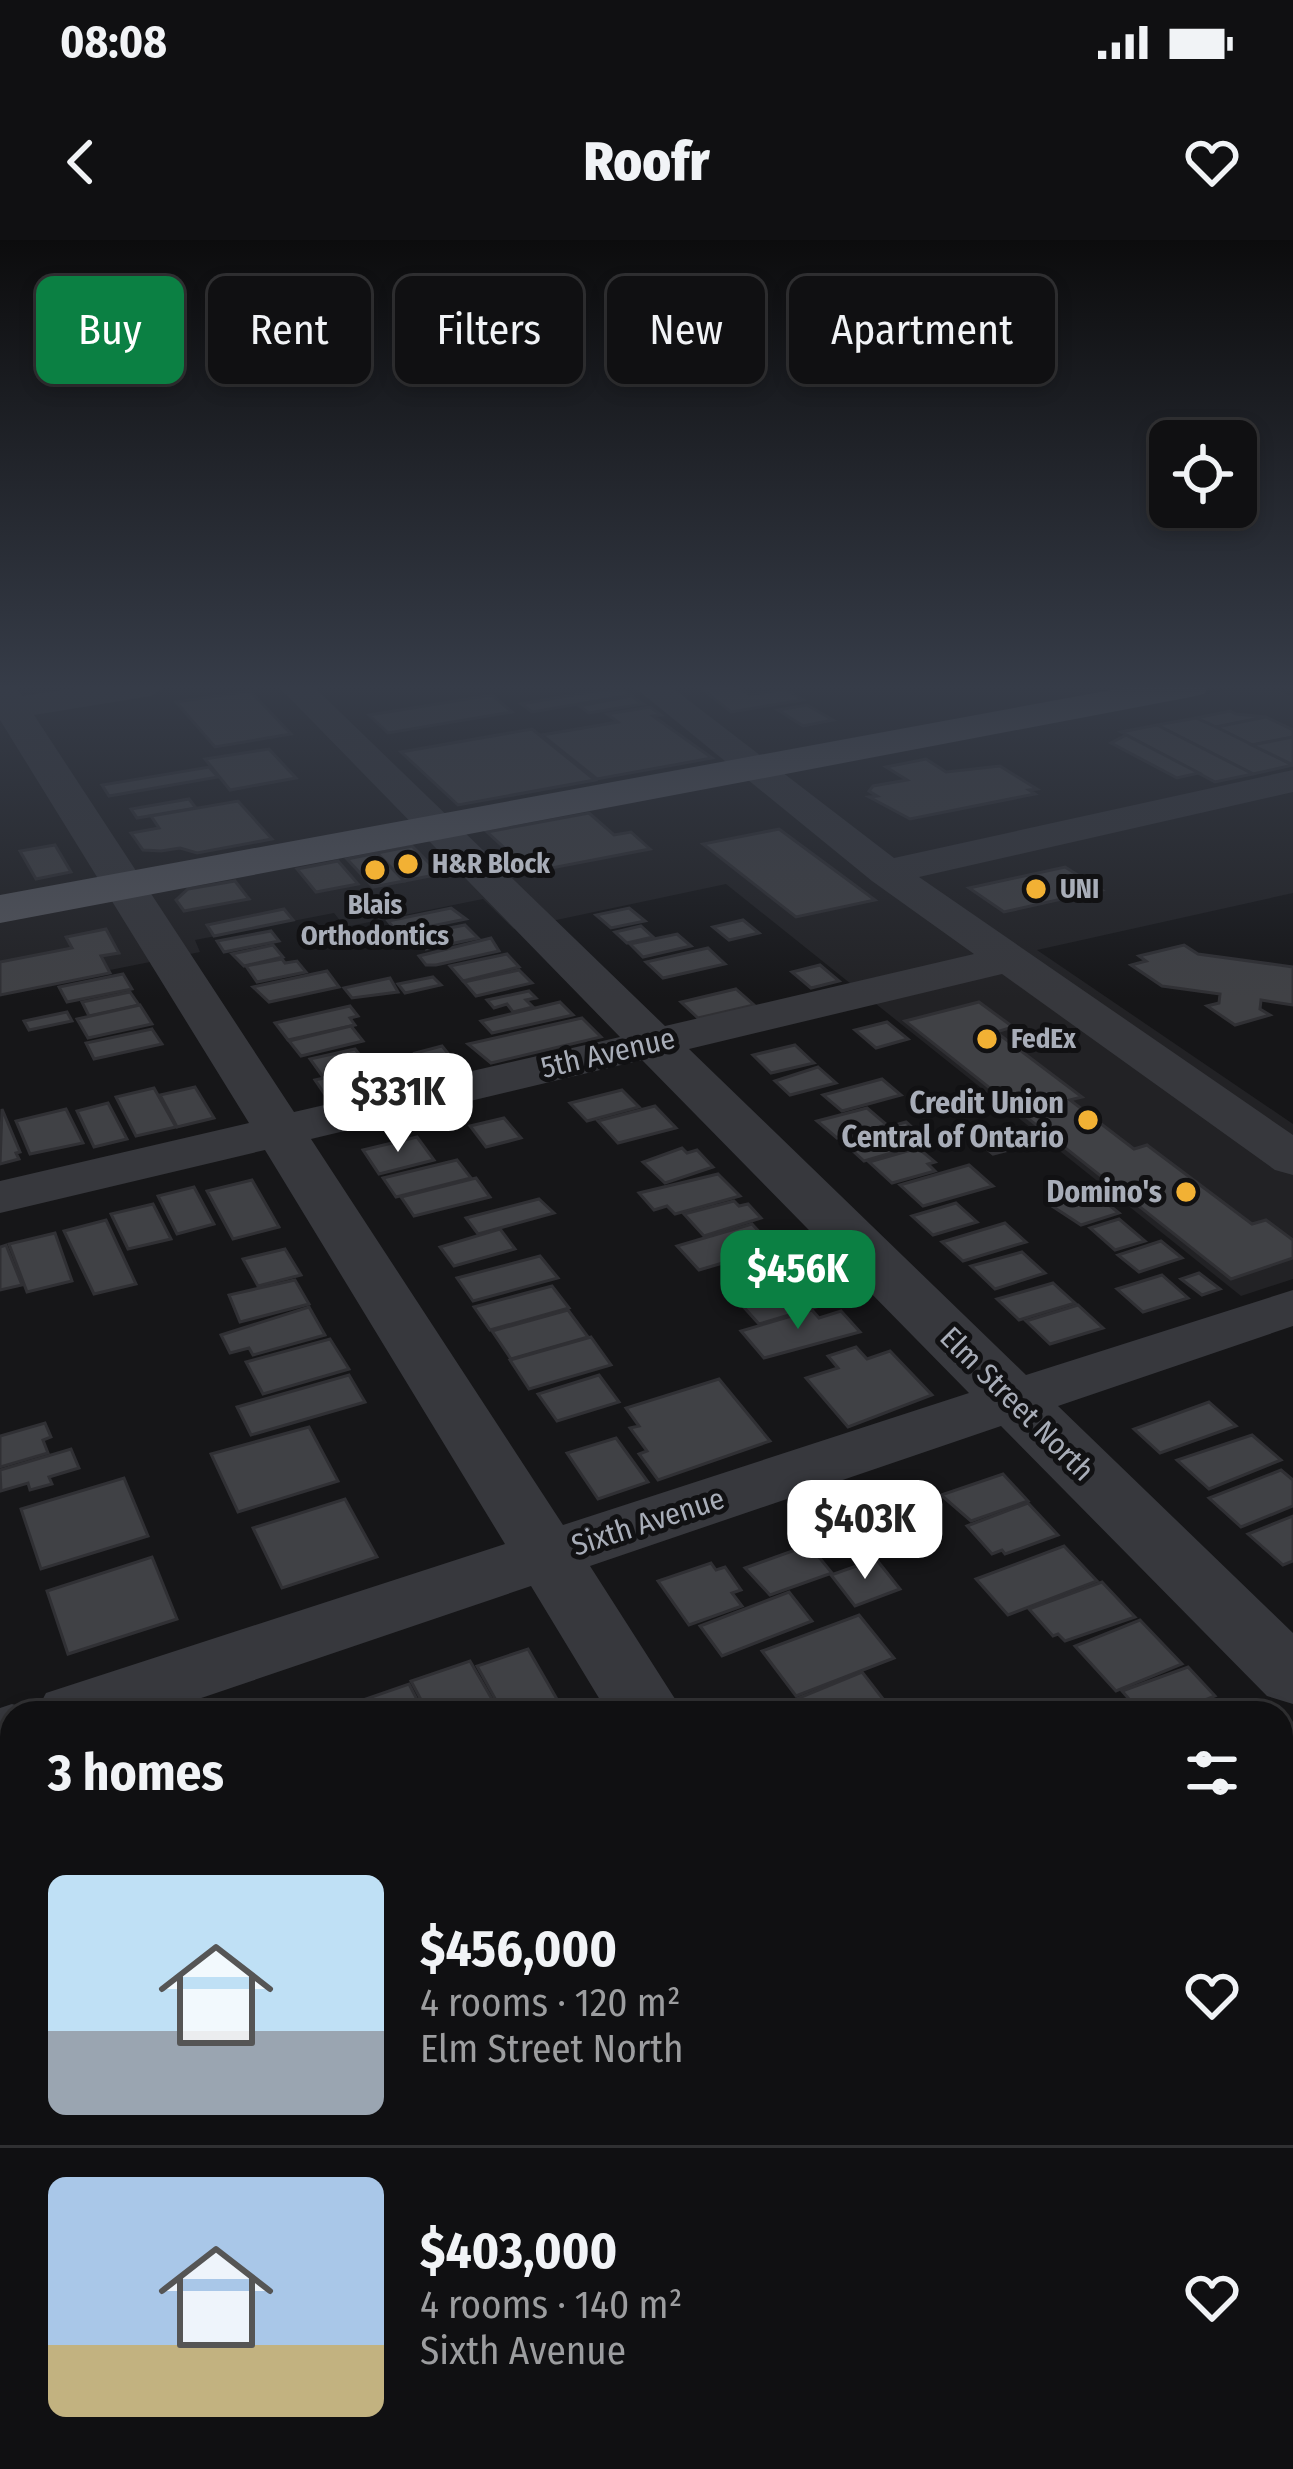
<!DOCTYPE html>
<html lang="en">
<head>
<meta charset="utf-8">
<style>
  body { margin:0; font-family:"Fira Sans Condensed",sans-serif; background:#1e1e20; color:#f1f3f6; height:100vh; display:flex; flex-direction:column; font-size:45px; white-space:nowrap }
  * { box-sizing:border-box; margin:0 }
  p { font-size:39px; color:#9c9d9f }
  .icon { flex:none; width:66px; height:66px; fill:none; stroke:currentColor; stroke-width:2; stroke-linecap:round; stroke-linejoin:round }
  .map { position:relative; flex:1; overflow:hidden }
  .side { position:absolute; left:0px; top:1461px; width:1293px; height:768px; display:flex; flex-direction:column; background:#101012; border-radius:36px 36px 0 0; box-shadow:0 6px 18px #0003,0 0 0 3px #303032 }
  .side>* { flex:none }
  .hud { position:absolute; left:36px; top:36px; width:1221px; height:108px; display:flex; gap:24px }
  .tools { position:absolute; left:1149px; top:180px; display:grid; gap:24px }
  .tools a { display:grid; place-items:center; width:108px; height:108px; border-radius:18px; background:#101012; box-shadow:0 6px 18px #0003,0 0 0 3px #303032; font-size:60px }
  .price { position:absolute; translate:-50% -102px; padding:0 27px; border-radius:24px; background:#fff; color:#222; font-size:39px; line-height:78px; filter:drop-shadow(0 3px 6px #0008) }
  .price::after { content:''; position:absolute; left:50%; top:72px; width:36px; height:27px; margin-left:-18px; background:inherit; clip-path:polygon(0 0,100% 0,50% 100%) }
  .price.active { background:#0b8043; color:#fff }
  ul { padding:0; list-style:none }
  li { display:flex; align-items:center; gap:36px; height:300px; padding:0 48px }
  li+li { border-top:3px solid #303032 }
  li span { display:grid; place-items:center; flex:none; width:336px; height:240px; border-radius:18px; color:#555 }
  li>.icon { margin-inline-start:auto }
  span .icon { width:144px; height:144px; fill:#fffc; stroke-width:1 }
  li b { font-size:51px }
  h2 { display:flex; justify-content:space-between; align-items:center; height:144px; padding:0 48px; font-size:51px }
  .chip { padding:0 42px; border-radius:18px; background:#101012; box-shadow:0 6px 18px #0003,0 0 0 3px #303032; font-size:42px; line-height:108px }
  .chip.active { background:#0b8043; color:#fff }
  .status { display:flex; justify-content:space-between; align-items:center; height:84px; padding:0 60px; background:#101012; direction:ltr }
  .status svg { height:33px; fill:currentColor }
  header { display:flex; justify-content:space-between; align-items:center; height:156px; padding:0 48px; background:#101012; font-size:54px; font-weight:800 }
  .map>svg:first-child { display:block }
</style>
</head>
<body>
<div class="status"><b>08:08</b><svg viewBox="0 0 49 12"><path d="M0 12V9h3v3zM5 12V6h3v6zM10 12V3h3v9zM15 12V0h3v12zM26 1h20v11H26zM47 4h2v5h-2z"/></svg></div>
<header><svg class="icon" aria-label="back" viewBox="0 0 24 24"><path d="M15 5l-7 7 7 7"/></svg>Roofr<svg class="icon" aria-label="heart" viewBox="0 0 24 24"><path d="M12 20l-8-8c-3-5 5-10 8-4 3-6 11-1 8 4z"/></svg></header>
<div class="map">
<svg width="1293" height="2229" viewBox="0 0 1293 2229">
  <rect width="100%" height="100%" fill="#161618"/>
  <!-- built -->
  <g fill="#222225">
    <path d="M 0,446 L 1148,446 L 0,659 Z"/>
    <path d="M 1250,446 L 1269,446 L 1293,457 L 1293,653 L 1037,710 L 1293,884 L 1293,1039 L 1241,1056 L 726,644 L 514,689 L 483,659 L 345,687 L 334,673 L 195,700 L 200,712 L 0,752 L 0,679 Z"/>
  </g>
  <!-- building -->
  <g fill="#404145" stroke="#303034" stroke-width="3">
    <path d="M 698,446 L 736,446 L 750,455 L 785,449 L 803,460 L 731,472 Z"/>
    <path d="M 620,447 L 631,455 L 532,472 L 521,464 Z"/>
    <path d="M 250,451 L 291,494 L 215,507 L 176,462 Z"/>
    <path d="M 492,455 L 512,472 L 388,493 L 369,475 Z"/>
    <path d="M 631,456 L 643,464 L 589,473 L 579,466 Z"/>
    <path d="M 807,465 L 833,480 L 803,486 L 778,470 Z"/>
    <path d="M 650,467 L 661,475 L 653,476 L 712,518 L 597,539 L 542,495 L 618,482 L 607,474 Z"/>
    <path d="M 1230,471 L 1236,474 L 1266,477 L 1216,487 L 1196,478 Z"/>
    <path d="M 1266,477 L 1293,490 L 1293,497 L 1252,505 L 1216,487 Z"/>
    <path d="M 1196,478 L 1216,487 L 1293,525 L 1253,534 L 1157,485 Z"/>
    <path d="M 1157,485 L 1253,534 L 1215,542 L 1121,492 Z"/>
    <path d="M 532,489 L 595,540 L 458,565 L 401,512 Z"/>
    <path d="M 1126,495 L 1199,533 L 1177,538 L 1111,503 Z"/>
    <path d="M 1293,497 L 1293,525 L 1252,505 Z"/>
    <path d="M 269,509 L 296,538 L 230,550 L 205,519 Z"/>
    <path d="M 926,519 L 946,532 L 1000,526 L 1037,549 L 1029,550 L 1035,554 L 910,579 L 869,557 L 877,556 L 869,551 L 873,546 L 907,540 L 886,527 Z"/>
    <path d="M 209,527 L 218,537 L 109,556 L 102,545 Z"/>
    <path d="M 189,559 L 196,568 L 137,578 L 131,569 Z"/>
    <path d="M 238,561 L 272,599 L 197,613 L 180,608 L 161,611 L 143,610 L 131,593 L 159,588 L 151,576 Z"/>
    <path d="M 589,573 L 614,595 L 631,592 L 650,609 L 531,632 L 487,592 Z"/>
    <path d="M 779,589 L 875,660 L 796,677 L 703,604 Z"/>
    <path d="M 55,605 L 71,632 L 36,639 L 20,611 Z"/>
    <path d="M 412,606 L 440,634 L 404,641 L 377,613 Z"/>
    <path d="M 377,613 L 404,641 L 373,647 L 347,619 Z"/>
    <path d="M 338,621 L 358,644 L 316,652 L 297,629 Z"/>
    <path d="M 1065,627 L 1102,650 L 1004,672 L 969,648 Z"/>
    <path d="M 235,641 L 249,659 L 184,671 L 176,660 L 188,649 Z"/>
    <path d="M 451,668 L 466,679 L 398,693 L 388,681 Z"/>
    <path d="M 629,668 L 645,681 L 611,688 L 596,675 Z"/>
    <path d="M 284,669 L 293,680 L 214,696 L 207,685 Z"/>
    <path d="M 743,680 L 759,693 L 729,700 L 713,687 Z"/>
    <path d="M 465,685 L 478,698 L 426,709 L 414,695 Z"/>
    <path d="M 641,686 L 653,697 L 627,703 L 615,692 Z"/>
    <path d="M 106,689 L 119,713 L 101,716 L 110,733 L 0,755 L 0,722 L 72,708 L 66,697 Z"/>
    <path d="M 271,691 L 279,701 L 224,712 L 217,701 Z"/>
    <path d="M 677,694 L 691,706 L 643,717 L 630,704 Z"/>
    <path d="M 491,698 L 499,711 L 436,725 L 426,725 L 419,716 Z"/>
    <path d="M 273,705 L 283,717 L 244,726 L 232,714 Z"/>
    <path d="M 1184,705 L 1198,714 L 1293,727 L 1293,765 L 1261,760 L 1260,769 L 1270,775 L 1235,785 L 1207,766 L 1219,763 L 1220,754 L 1162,746 L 1131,725 L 1146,721 L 1139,716 Z"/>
    <path d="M 708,708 L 725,724 L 663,738 L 646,722 Z"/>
    <path d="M 507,714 L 519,727 L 463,741 L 450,726 Z"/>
    <path d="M 282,719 L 285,723 L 297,721 L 306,732 L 257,742 L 246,726 Z"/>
    <path d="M 820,725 L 839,741 L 811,748 L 792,732 Z"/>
    <path d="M 519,730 L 532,743 L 476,756 L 464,742 Z"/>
    <path d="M 327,731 L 339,747 L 269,762 L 253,747 Z"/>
    <path d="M 123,734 L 132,749 L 67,762 L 59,747 Z"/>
    <path d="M 433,737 L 441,745 L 405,753 L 398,744 Z"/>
    <path d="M 390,738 L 398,752 L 352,758 L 344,748 Z"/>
    <path d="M 736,749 L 754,765 L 698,778 L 681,762 Z"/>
    <path d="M 529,751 L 536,758 L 526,760 L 533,767 L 513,772 L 507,764 L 494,768 L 487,760 Z"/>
    <path d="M 130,752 L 139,765 L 89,776 L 82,762 Z"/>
    <path d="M 560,762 L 573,775 L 492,793 L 481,781 Z"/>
    <path d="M 979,762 L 1013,787 L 996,792 L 1082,857 L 1070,860 L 1134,909 L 1147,905 L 1252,984 L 1266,980 L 1293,1000 L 1293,1018 L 1231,1039 L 905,781 Z"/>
    <path d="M 140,765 L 152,784 L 88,798 L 77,779 Z"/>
    <path d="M 350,766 L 358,776 L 350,778 L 355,785 L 288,800 L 275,783 Z"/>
    <path d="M 67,772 L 72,781 L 29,790 L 24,781 Z"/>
    <path d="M 582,778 L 601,797 L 491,823 L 468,804 Z"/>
    <path d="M 887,782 L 908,799 L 876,808 L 855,790 Z"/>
    <path d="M 351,786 L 363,801 L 301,816 L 289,801 Z"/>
    <path d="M 152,789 L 162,804 L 94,819 L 86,803 Z"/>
    <path d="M 795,805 L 814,823 L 771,833 L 753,815 Z"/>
    <path d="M 442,806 L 459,827 L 432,834 L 415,813 Z"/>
    <path d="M 355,809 L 369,826 L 323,837 L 310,819 Z"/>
    <path d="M 418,819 L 433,837 L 400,845 L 385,827 Z"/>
    <path d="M 381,825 L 389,834 L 377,837 L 384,846 L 328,859 L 315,840 Z"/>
    <path d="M 818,827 L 836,843 L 790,855 L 775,841 Z"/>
    <path d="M 882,839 L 901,855 L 842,871 L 823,855 Z"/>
    <path d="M 195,847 L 214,878 L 177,887 L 160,855 Z"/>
    <path d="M 154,848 L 176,887 L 136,896 L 116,857 Z"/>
    <path d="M 622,850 L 639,867 L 587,881 L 570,863 Z"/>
    <path d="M 108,863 L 127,899 L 94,907 L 77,871 Z"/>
    <path d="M 655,866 L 676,888 L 618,903 L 598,881 Z"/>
    <path d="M 867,868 L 887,885 L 837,898 L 817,881 Z"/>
    <path d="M 2,869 L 20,912 L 16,913 L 19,919 L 0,924 Z"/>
    <path d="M 66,869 L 83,903 L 30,914 L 16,881 Z"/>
    <path d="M 504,878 L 521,898 L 486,907 L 470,886 Z"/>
    <path d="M 906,882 L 929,902 L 864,921 L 841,900 Z"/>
    <path d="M 417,897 L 434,920 L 379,934 L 363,910 Z"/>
    <path d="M 1010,898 L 1021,907 L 993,914 L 982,905 Z"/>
    <path d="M 682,908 L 687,913 L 697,910 L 713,927 L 665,943 L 643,922 Z"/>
    <path d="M 918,908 L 935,922 L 928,924 L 935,931 L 892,943 L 869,922 Z"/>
    <path d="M 457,920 L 471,938 L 396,957 L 383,938 Z"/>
    <path d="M 969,925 L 993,946 L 923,966 L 900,945 Z"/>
    <path d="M 718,934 L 740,956 L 675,974 L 667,966 L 654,970 L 639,953 Z"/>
    <path d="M 476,938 L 490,957 L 414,976 L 401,957 Z"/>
    <path d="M 252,940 L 279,987 L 233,999 L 207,951 Z"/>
    <path d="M 194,947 L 214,984 L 177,994 L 158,956 Z"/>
    <path d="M 1090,950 L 1119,973 L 1081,985 L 1052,966 L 1057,964 L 1053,961 Z"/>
    <path d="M 539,959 L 554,973 L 478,994 L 466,978 Z"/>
    <path d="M 734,961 L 739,966 L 748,964 L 761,978 L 704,996 L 684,974 Z"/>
    <path d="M 956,963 L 977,982 L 933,995 L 912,976 Z"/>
    <path d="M 153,964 L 171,999 L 128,1009 L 111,974 Z"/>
    <path d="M 1119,979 L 1145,1001 L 1115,1010 L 1090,988 Z"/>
    <path d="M 106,980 L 136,1044 L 94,1054 L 64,991 Z"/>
    <path d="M 1005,983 L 1026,1002 L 963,1021 L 942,1002 Z"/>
    <path d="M 752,984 L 774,1008 L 699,1030 L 677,1006 Z"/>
    <path d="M 500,989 L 515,1009 L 454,1026 L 440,1007 Z"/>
    <path d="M 55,993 L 72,1041 L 27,1052 L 9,1004 Z"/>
    <path d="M 1161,1001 L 1182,1018 L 1139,1032 L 1118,1015 Z"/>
    <path d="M 6,1005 L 22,1045 L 0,1050 L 0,1007 Z"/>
    <path d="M 285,1009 L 301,1035 L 258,1046 L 243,1019 Z"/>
    <path d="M 784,1009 L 805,1031 L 755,1047 L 735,1024 Z"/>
    <path d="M 1022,1012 L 1045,1033 L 995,1049 L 971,1026 Z"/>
    <path d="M 540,1016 L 558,1038 L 473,1061 L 457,1038 Z"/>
    <path d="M 1199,1033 L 1220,1049 L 1202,1055 L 1181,1039 Z"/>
    <path d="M 1162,1035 L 1188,1058 L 1143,1072 L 1117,1049 Z"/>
    <path d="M 295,1040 L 309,1064 L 240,1082 L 229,1055 Z"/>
    <path d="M 813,1042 L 833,1062 L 759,1084 L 740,1063 Z"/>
    <path d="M 1053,1043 L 1075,1063 L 1019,1080 L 997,1059 Z"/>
    <path d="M 552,1046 L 569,1068 L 490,1090 L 474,1067 Z"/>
    <path d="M 1078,1065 L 1103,1088 L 1050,1104 L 1026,1081 Z"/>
    <path d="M 309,1067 L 325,1095 L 253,1115 L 249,1108 L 230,1113 L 221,1095 Z"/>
    <path d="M 568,1070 L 588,1097 L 511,1119 L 492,1091 Z"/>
    <path d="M 812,1070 L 819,1078 L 841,1071 L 860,1092 L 764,1118 L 741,1091 Z"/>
    <path d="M 591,1097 L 611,1125 L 529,1149 L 510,1120 Z"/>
    <path d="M 330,1099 L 349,1129 L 263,1154 L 246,1122 Z"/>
    <path d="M 856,1107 L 867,1119 L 890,1111 L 932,1155 L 848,1187 L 806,1138 L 838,1128 L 828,1116 Z"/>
    <path d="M 349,1135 L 365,1162 L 251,1195 L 237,1167 Z"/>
    <path d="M 599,1135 L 619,1162 L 557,1181 L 538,1154 Z"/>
    <path d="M 719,1139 L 770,1201 L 658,1240 L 639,1214 L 647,1211 L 630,1188 L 639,1186 L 626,1168 Z"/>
    <path d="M 1209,1162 L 1236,1186 L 1160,1213 L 1134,1189 Z"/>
    <path d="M 45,1183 L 51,1197 L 43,1200 L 48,1213 L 0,1227 L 0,1196 Z"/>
    <path d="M 309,1187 L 338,1241 L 238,1272 L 211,1214 Z"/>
    <path d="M 1252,1195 L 1281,1220 L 1209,1249 L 1177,1220 Z"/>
    <path d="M 616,1198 L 648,1242 L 598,1259 L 567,1213 Z"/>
    <path d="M 71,1209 L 79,1228 L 49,1237 L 52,1244 L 30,1250 L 28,1243 L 1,1251 L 0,1230 Z"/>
    <path d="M 1281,1230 L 1293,1240 L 1293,1266 L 1241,1287 L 1209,1258 Z"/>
    <path d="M 1003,1234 L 1028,1261 L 971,1281 L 941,1255 Z"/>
    <path d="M 124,1238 L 148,1296 L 41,1329 L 21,1269 Z"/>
    <path d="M 345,1259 L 377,1317 L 282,1348 L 253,1288 Z"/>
    <path d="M 1028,1263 L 1058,1295 L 1005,1314 L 1002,1310 L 992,1314 L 967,1286 Z"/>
    <path d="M 898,1265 L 927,1299 L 857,1324 L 829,1289 Z"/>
    <path d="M 1293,1276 L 1293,1321 L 1283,1325 L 1248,1294 Z"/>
    <path d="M 809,1305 L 832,1333 L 770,1355 L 745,1328 Z"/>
    <path d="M 1064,1306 L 1097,1341 L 1008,1375 L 976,1339 Z"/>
    <path d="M 152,1317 L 177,1379 L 68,1414 L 47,1351 Z"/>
    <path d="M 876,1319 L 900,1349 L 855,1366 L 831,1335 Z"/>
    <path d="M 711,1323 L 716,1330 L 725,1327 L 741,1350 L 732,1353 L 742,1366 L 689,1385 L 658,1341 Z"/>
    <path d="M 1102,1342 L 1135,1377 L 1065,1401 L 1058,1394 L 1053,1396 L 1029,1369 Z"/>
    <path d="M 789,1352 L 812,1381 L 722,1416 L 700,1386 Z"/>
    <path d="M 859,1375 L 894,1418 L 796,1456 L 762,1411 Z"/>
    <path d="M 1140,1380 L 1182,1424 L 1116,1451 L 1075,1406 Z"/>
    <path d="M 528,1409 L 565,1473 L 503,1473 L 477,1426 Z"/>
    <path d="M 470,1421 L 500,1473 L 428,1473 L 411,1441 Z"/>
    <path d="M 1188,1427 L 1215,1456 L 1173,1473 L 1141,1473 L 1122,1451 Z"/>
    <path d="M 862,1432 L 883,1459 L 864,1467 L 868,1473 L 775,1473 L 772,1469 Z"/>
    <path d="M 409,1444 L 424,1473 L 359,1473 L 354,1463 Z"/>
    <path d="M 1281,1530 L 1293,1542 L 1293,1574 L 1281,1580 Z"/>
    <path d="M 1293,1590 L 1293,1653 L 1283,1657 L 1281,1595 Z"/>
    <path d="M 1289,1715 L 1293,1720 L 1293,1760 L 1281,1767 L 1281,1719 Z"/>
    <path d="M 1288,1962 L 1293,1968 L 1293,2028 L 1281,2035 L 1281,1966 Z"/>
    <path d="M 1293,2137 L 1293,2198 L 1281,2181 L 1281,2144 Z"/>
    <path d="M 213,2217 L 320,2217 L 296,2229 L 217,2229 Z"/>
    <path d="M 780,2217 L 925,2217 L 904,2229 L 786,2229 Z"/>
  </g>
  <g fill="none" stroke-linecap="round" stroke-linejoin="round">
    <!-- minor -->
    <g fill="#37383d" fill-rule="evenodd">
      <path d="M 0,446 L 15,446 L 22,456 L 89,446 L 168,446 L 151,456 L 34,475 L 294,872 L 620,797 L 278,446 L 313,446 L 665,786 L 974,714 L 872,641 L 633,446 L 670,446 L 894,618 L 1293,530 L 1293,552 L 919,637 L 1293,895 L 1293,935 L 1275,930 L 1002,734 L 689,809 L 1026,1135 L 1293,1050 L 1293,1086 L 1058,1166 L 1293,1393 L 1293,1464 L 1267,1456 L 1001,1186 L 590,1326 L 684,1473 L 608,1473 L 531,1346 L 157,1473 L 12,1473 L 12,1522 L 0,1526 L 0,1468 L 12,1464 L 36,1472 L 46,1453 L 505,1304 L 265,910 L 0,973 L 0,941 L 249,883 L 0,480 ZM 642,820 L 969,1153 L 563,1285 L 311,899 Z"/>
      <path d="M 0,2042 L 12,2047 L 12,2217 L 80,2217 L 82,2229 L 0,2229 Z"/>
      <path d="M 1067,2217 L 1173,2217 L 1178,2229 L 1072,2229 Z"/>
    </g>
    <!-- major -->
    <path fill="#53555c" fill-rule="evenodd" d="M 1133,446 L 1209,446 L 1204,454 L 1191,457 L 0,683 L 0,655 Z"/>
  </g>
  <!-- sky -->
  <linearGradient id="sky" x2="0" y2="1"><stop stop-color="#0c0c0d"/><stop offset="0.59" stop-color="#363c48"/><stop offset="1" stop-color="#363c48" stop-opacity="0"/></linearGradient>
  <rect width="1293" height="758" fill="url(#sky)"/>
  <!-- markers -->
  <g fill="#f2b134" stroke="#111113" stroke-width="4.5">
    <circle cx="408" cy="624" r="12"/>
    <circle cx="375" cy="630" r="12"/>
    <circle cx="1036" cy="649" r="12"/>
    <circle cx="987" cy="799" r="12"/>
    <circle cx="1088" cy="880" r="12"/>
    <circle cx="1186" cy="952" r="12"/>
  </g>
  <g text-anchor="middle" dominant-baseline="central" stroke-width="10" stroke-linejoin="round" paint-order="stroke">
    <!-- far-poi labels -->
    <g font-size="27" font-weight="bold" fill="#a8adb8" stroke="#111113" text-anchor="start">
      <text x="432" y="624">H&amp;R Block</text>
      <text x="1060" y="649">UNI</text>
      <text x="375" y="665" text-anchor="middle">Blais<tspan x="375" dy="31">Orthodontics</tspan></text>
      <text x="1011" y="799">FedEx</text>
    </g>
    <!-- street labels -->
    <g font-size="30" fill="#a8adb8" stroke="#111113">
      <text transform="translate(608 813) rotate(-13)">5th Avenue</text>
      <text transform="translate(1017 1164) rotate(45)">Elm Street North</text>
      <text transform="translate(648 1282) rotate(-18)">Sixth Avenue</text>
    </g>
    <!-- poi labels -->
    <g font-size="30" font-weight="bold" fill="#a8adb8" stroke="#111113" text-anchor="end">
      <text x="1064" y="863">Credit Union<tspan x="1064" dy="34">Central of Ontario</tspan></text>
      <text x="1162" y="952">Domino's</text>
    </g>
  </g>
</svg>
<div class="tools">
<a><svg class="icon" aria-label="locate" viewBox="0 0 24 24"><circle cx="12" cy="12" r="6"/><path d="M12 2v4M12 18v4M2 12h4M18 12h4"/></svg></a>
</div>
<b class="price" style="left:398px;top:915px">$331K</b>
<b class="price active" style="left:798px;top:1092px">$456K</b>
<b class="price" style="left:865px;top:1342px">$403K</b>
<div class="hud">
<a class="chip active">Buy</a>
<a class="chip">Rent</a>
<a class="chip">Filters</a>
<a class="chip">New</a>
<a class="chip">Apartment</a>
</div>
<section class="side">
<h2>3 homes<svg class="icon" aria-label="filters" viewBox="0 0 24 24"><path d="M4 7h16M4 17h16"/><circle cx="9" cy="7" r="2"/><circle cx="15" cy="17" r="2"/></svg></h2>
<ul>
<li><span style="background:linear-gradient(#bfe0f5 65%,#9aa5b1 0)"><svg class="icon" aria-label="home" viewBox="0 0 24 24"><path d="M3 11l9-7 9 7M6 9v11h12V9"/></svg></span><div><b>$456,000</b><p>4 rooms · 120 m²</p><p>Elm Street North</p></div><svg class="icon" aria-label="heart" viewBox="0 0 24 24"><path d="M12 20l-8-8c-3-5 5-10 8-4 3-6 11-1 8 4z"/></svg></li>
<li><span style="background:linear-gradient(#a9c7e8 70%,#c2b280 0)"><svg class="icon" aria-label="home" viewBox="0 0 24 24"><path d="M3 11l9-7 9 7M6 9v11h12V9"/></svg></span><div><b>$403,000</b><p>4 rooms · 140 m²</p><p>Sixth Avenue</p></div><svg class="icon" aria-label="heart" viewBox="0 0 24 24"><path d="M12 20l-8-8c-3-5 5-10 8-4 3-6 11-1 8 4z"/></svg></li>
</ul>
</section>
</div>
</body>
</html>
